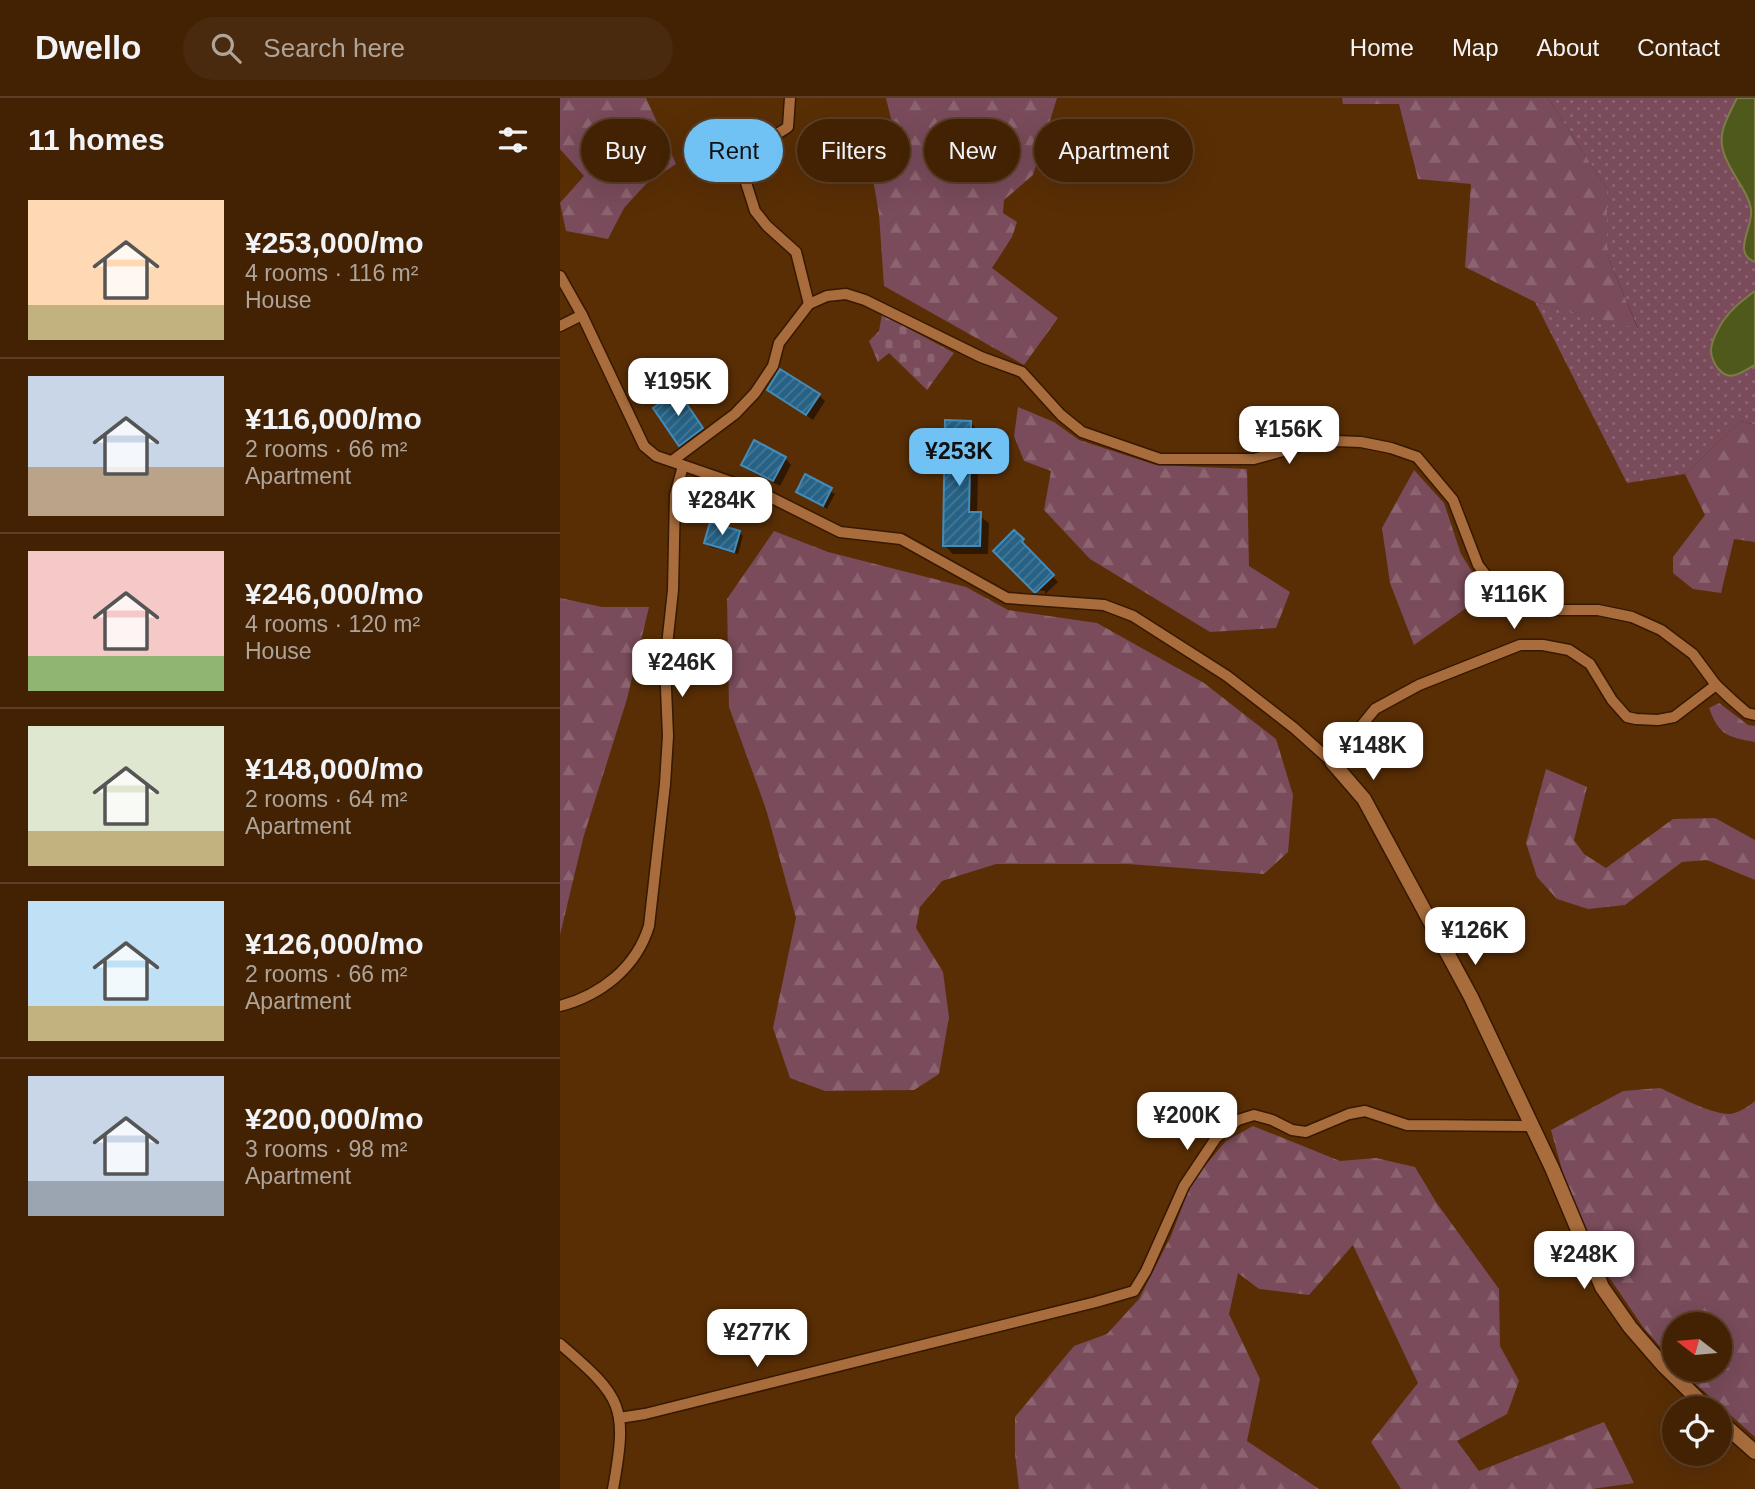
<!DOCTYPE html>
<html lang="en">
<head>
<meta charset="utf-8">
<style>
  body { margin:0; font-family:Helvetica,sans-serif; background:#4a2a0e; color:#f1f3f6; height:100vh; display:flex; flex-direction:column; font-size:26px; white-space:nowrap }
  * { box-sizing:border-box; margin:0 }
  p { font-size:23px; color:#afa49a }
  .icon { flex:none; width:38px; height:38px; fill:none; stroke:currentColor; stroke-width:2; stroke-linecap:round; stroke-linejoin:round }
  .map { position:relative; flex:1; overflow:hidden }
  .drawer { display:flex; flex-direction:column; background:#432204; width:560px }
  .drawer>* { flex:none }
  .guide { position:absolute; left:21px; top:21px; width:665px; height:63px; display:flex; gap:14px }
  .needle { width:46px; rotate:286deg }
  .tools { position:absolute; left:1102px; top:1214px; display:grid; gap:14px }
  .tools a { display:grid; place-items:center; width:70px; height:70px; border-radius:50%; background:#432204; box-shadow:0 7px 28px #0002,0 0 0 2px #5b3f26; font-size:35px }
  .price { position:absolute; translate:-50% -60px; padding:0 16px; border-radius:14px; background:#fff; color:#222; font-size:23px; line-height:46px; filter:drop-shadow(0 2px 4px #0008) }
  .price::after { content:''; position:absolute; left:50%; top:42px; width:21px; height:16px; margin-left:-10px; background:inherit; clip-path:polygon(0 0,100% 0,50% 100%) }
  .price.selected { background:#70c1f4; color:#111 }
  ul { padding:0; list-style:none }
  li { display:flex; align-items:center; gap:21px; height:175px; padding:0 28px }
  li+li { border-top:2px solid #5b3f26 }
  li span { display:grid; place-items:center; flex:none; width:196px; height:140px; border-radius:0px; color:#555 }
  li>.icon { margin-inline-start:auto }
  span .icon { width:84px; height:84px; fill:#fffc; stroke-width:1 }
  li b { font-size:30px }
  h2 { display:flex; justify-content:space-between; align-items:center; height:84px; padding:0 28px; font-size:30px }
  .chip { padding:0 24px; border-radius:32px; background:#432204; box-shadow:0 7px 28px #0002,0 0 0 2px #5b3f26; font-size:24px; line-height:63px }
  .chip.selected { background:#70c1f4; color:#111 }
  header { display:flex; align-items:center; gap:42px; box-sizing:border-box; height:98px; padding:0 35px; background:#432204; border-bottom:2px solid #5b3f26 }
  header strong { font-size:33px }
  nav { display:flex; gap:38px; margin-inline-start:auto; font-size:24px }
  .search { width:490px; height:63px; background:#4a2a0e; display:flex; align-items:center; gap:18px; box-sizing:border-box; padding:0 24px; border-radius:38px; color:#afa49a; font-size:26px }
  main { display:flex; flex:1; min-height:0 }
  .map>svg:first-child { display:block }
</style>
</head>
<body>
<header>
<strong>Dwello</strong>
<div class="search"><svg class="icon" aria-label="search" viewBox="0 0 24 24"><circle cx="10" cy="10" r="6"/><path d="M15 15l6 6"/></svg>Search here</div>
<nav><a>Home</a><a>Map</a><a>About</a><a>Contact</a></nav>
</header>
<main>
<section class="drawer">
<h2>11 homes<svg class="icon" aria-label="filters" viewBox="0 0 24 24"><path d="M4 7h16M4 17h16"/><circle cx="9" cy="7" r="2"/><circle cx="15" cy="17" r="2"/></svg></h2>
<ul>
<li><span style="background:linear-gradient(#ffd9b3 75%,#c2b280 0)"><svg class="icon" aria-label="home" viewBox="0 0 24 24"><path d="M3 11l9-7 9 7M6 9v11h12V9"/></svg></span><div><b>¥253,000/mo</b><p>4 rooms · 116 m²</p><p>House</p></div></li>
<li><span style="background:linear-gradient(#c9d6e8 65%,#b9a48a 0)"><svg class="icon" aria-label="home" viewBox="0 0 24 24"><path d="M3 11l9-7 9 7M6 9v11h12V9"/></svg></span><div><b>¥116,000/mo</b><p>2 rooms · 66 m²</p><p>Apartment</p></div></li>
<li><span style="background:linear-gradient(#f6c9c9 75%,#8fb573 0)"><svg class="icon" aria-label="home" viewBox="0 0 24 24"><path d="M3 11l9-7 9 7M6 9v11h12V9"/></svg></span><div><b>¥246,000/mo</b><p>4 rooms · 120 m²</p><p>House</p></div></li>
<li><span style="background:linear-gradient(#dfe7d0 75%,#c2b280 0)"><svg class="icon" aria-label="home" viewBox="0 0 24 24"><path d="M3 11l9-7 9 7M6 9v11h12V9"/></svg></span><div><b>¥148,000/mo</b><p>2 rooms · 64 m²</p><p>Apartment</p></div></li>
<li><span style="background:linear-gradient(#bfe0f5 75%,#c2b280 0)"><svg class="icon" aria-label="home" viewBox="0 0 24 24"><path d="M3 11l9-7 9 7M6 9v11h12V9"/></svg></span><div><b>¥126,000/mo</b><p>2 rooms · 66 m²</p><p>Apartment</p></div></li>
<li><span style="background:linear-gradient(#c9d6e8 75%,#9aa5b1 0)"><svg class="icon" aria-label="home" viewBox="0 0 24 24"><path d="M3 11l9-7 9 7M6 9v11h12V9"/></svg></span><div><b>¥200,000/mo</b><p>3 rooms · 98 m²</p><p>Apartment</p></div></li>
</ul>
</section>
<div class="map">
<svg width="1195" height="1391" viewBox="0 0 1195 1391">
  <defs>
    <pattern id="grass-dots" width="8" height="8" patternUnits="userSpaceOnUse" patternTransform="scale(1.75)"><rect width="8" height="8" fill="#794b5b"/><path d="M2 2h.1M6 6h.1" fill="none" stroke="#8c6470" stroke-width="1.8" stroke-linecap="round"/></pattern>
    <pattern id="forest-firs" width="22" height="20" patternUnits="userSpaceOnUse" patternTransform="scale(1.75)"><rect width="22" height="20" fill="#794b5b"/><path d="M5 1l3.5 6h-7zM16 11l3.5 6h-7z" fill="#8c6470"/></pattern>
    <pattern id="cemetery-stones" width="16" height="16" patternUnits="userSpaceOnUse" patternTransform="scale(1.75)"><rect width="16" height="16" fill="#794b5b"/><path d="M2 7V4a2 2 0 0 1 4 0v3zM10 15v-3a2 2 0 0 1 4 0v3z" fill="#8c6470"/></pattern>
    <pattern id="building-hatch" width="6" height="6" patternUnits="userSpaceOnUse" patternTransform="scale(1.75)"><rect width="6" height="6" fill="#266286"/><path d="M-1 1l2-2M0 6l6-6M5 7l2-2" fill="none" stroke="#467795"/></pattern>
  </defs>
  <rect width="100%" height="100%" fill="#592e05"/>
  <!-- grass -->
  <path fill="url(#grass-dots)" d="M 988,0 L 1195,0 L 1195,327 L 1181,323 L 1125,376 L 1067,385 L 975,204 L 1078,230 L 1047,157 L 1047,91 Z"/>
  <!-- forest -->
  <g fill="url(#forest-firs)">
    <path d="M 0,0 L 86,0 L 116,66 L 86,86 L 64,110 L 48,141 L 6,133 L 0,105 L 24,78 L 0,51 Z"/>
    <path d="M 326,0 L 497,0 L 473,77 L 444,102 L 443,115 L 457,124 L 452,139 L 432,170 L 498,220 L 464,267 L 324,188 L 319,116 L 310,64 L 333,29 Z"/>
    <path d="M 782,0 L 988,0 L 1047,91 L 1047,157 L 1078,231 L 975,204 L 905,169 L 911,86 L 858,81 L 839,6 L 783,6 Z"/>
    <path d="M 458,309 L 494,324 L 519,342 L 596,367 L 687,371 L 689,468 L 730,494 L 716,530 L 650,534 L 530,461 L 484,412 L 491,373 L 464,363 L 454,338 Z"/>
    <path d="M 1181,323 L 1195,327 L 1195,444 L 1174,441 L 1161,495 L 1133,491 L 1113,475 L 1113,459 L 1145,417 L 1125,376 Z"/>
    <path d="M 854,372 L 884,405 L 901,456 L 926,496 L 854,547 L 830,485 L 822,430 Z"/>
    <path d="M 214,433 L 268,454 L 406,489 L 448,512 L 537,525 L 644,585 L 716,641 L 733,697 L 728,754 L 704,776 L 568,766 L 436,766 L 382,783 L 360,809 L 356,830 L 383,874 L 389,919 L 379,976 L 354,992 L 265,993 L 230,980 L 213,930 L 236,820 L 206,711 L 169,609 L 167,501 Z"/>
    <path d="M 0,500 L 42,509 L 89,509 L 67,601 L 24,737 L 0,837 Z"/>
    <path d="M 1159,605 L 1188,627 L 1195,628 L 1195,644 C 1167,639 1159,637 1149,610 Z"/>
    <path d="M 986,671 L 1027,689 L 1014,742 L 1024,756 L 1046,770 L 1113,721 L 1155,720 L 1195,742 L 1195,782 L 1147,762 L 1122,764 L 1065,807 L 1028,811 L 997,801 L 977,779 L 966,745 Z"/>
    <path d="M 1100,990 C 1118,998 1150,1016 1170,1016 C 1179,1015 1189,1008 1195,1003 L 1195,1339 L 1120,1272 L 1160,1272 L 1160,1227 L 1115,1227 L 1115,1266 L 1083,1229 L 1049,1179 L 1009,1097 L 991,1032 L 1063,993 Z"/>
    <path d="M 693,1028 L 780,1063 L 816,1060 L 855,1069 L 876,1104 L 939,1191 L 940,1248 L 959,1283 L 947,1316 L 897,1343 L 919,1373 L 1044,1324 L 1074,1385 L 1032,1391 L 841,1391 L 811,1344 L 858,1285 L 793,1147 L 749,1197 L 699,1191 L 678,1175 L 669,1216 L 700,1281 L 687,1343 L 759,1391 L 459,1391 L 455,1356 L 455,1319 L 514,1248 L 547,1236 L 579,1201 L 611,1138 L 632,1083 L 666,1043 Z"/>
  </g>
  <!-- cemetery -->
  <path fill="url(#cemetery-stones)" d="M 322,216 L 394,255 L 367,292 L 329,255 L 318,264 L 309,243 L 319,233 Z"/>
  <!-- water -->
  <g fill="#4f591c" stroke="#7e7b49" stroke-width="2">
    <path d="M 1177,0 L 1195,0 L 1195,164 C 1171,155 1194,129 1191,111 C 1189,99 1183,91 1177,81 C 1155,45 1158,37 1177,0 Z"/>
    <path d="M 1195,193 L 1195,267 C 1189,270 1182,275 1175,277 C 1162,281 1152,265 1151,253 C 1151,244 1158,231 1163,223 C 1172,210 1183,202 1195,193 Z"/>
  </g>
  <!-- shadow -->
  <g fill="#0007">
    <path d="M 209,292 L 259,297 L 265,303 L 253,322 Z"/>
    <path d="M 118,295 L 148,337 L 126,353 L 120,347 Z"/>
    <path d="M 410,324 L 419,333 L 417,416 L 429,425 L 428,456 L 393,456 L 384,447 Z"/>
    <path d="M 225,360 L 231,367 L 220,388 L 190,373 L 183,366 Z"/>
    <path d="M 246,379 L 275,396 L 267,411 L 238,394 Z"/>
    <path d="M 179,434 L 183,438 L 178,456 L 150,449 L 146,445 Z"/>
    <path d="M 454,434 L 468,448 L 466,451 L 498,484 L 482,499 L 478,496 L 485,497 L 485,493 L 474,492 Z"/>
  </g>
  <!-- building -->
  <g fill="url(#building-hatch)" stroke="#438cb9" stroke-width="2">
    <path d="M 220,271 L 260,296 L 246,317 L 207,292 Z"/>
    <path d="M 118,293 L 143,330 L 119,348 L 93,310 Z"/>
    <path d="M 385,322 L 411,323 L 409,414 L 421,414 L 420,448 L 383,448 Z"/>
    <path d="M 194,342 L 226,359 L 213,383 L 181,367 Z"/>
    <path d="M 245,376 L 272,390 L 263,408 L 236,394 Z"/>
    <path d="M 150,424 L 180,433 L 174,454 L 144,445 Z"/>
    <path d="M 454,432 L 464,441 L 462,444 L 494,477 L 476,494 L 474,494 L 433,453 Z"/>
  </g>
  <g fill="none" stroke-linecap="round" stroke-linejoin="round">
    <!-- minor casing -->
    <g stroke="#361900" stroke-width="13">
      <g id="minor">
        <path d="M 230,0 L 228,29 C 210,42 189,46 181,69 L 195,113 L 207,128 L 236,154 L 249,206"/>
        <path d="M 0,178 L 22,217 L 84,348 L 96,358 L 200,394 L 280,434 L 341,441 L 447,500 L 544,507 L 573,518 L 667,578 L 734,630 L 772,664 L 815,611 L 859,587 L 960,547 L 983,547 L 1009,552 L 1030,566 L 1052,602 L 1067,619 L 1076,621 L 1098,622 L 1114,619 L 1156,587"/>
        <path d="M 0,228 L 22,217"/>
        <path d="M 112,363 L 175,316 L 195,295 L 213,268 L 219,245 L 249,206 L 267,198 L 286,196 L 305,202 L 421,259 L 462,274 L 501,317 L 522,334 L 600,361 L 694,361 L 748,346 L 775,343 L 801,344 L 831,350 L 857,359 L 893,402 L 918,467 L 934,487 L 968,506 L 993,512 L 1038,512 L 1072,519 L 1101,532 L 1133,556 L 1156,587 L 1172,602 L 1187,615 L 1195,617"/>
        <path d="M 0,908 C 41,897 76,870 89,828 L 105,686 L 108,638 L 105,566 L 113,492 L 115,397 L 123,368"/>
        <path d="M 0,1246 C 63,1300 68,1308 53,1391"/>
        <path d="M 59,1320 L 85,1316 L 536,1204 L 574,1193 L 586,1173 L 624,1088 L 656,1040 L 678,1022 L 694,1017 L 712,1022 L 732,1032 L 746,1034 L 789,1016 L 805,1013 L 847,1027 L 971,1028"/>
      </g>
    </g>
    <!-- tertiary casing -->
    <g stroke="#361900" stroke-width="17">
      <g id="tertiary">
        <path d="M 772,664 L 804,701 L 911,899 L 992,1070 L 1042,1189 L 1070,1229 L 1103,1267 L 1148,1311"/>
        <path d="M 1160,1323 L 1195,1354"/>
      </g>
    </g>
    <!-- minor -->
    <use href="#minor" stroke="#a96d3d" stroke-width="10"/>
    <!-- tertiary -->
    <use href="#tertiary" stroke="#a96d3d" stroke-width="14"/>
  </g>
</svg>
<div class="tools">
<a><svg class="needle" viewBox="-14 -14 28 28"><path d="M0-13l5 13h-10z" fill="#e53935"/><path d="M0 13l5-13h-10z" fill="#afa49a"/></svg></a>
<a><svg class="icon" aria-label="locate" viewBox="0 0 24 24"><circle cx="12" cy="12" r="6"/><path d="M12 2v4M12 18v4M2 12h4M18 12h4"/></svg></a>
</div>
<b class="price" style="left:118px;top:320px">¥195K</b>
<b class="price" style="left:729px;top:368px">¥156K</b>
<b class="price selected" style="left:399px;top:390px">¥253K</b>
<b class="price" style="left:162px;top:439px">¥284K</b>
<b class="price" style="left:954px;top:533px">¥116K</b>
<b class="price" style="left:122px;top:601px">¥246K</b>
<b class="price" style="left:813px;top:684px">¥148K</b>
<b class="price" style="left:915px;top:869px">¥126K</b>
<b class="price" style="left:627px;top:1054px">¥200K</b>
<b class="price" style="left:1024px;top:1193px">¥248K</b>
<b class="price" style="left:197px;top:1271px">¥277K</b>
<div class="guide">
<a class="chip">Buy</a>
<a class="chip selected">Rent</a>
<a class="chip">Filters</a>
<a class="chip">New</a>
<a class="chip">Apartment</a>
</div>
</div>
</main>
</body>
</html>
